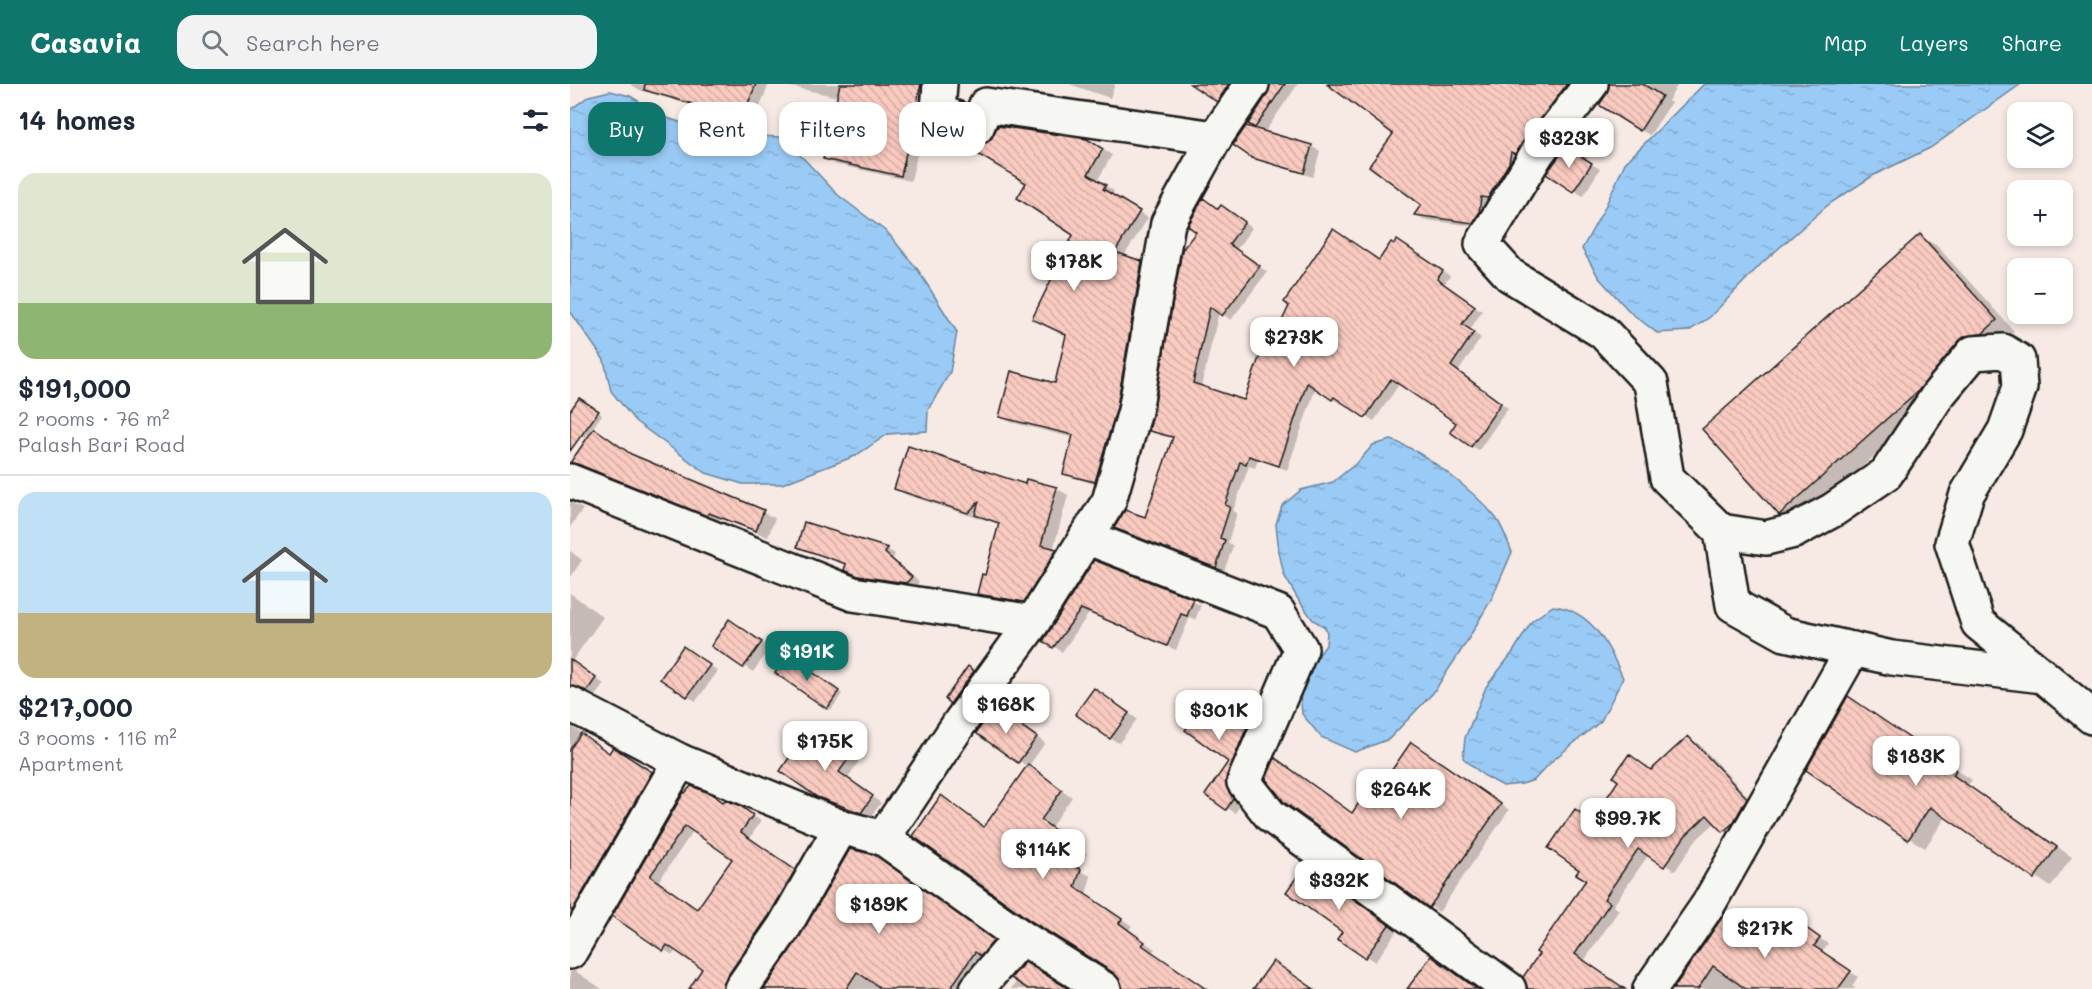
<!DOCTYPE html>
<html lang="en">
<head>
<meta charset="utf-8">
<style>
  body { margin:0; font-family:Mali,sans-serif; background:#f2f2f3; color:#1f2937; height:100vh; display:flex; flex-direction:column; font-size:22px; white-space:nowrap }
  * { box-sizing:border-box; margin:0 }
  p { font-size:20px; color:#747a83 }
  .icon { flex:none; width:33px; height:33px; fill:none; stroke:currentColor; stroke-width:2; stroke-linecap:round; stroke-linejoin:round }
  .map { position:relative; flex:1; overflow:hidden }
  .sheet { display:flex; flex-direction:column; background:#fff; width:570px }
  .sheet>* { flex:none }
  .banner { position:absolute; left:18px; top:18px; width:570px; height:54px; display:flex; gap:12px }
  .buttons { position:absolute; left:1437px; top:18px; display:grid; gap:12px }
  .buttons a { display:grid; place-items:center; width:66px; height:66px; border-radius:12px; background:#fff; box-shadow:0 3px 9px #0003; font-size:30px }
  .price { position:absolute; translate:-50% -51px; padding:0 14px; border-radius:12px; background:#fff; color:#222; font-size:20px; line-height:39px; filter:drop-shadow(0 2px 3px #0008) }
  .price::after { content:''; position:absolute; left:50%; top:36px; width:18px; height:14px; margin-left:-9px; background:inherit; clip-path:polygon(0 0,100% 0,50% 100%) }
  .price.active { background:#0f766e; color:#fff }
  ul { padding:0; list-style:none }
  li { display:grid; align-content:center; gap:12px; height:318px; padding:0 18px }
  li+li { border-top:2px solid #e0e1e3 }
  li span { display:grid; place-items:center; height:186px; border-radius:18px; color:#555 }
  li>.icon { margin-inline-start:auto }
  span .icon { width:108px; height:108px; fill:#fffc; stroke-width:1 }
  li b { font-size:26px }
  h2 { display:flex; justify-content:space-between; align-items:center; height:72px; padding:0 18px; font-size:26px }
  .chip { padding:0 21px; border-radius:18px; background:#fff; box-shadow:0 3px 9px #0003; font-size:21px; line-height:54px }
  .chip.active { background:#0f766e; color:#fff }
  header { display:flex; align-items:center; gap:36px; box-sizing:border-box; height:84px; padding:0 30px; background:#0f766e; color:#fff }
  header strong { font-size:28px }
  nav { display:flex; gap:33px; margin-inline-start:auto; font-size:21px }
  .search { width:420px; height:54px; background:#f2f2f3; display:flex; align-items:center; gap:15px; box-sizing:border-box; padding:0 21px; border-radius:18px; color:#747a83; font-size:22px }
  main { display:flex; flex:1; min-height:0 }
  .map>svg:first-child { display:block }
</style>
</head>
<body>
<header>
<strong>Casavia</strong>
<div class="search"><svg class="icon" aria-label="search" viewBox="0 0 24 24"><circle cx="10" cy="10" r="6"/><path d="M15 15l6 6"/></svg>Search here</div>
<nav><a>Map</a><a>Layers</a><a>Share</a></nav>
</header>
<main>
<section class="sheet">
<h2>14 homes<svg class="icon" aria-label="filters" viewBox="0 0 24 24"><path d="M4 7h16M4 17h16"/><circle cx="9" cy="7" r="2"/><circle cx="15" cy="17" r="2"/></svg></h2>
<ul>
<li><span style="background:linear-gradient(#dfe7d0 70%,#8fb573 0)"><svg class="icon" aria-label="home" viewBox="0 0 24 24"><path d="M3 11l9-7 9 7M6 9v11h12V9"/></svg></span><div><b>$191,000</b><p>2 rooms · 76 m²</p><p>Palash Bari Road</p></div></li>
<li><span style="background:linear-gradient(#bfe0f5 65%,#c2b280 0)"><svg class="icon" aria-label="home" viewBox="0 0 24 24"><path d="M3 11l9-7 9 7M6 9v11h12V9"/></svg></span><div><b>$217,000</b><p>3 rooms · 116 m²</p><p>Apartment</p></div></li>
</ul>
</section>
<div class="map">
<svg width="1522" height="905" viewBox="0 0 1522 905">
  <defs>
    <pattern id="water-ripples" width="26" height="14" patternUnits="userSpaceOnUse" patternTransform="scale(1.5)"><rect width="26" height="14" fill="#9acbf6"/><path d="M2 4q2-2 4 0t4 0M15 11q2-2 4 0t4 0" fill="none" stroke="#84aed2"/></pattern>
    <pattern id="building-back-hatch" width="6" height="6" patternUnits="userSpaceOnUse" patternTransform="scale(1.5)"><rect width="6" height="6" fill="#f9cabf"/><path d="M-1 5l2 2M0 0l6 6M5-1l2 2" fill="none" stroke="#d5ada4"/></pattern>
  </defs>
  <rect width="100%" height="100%" fill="#f7e9e3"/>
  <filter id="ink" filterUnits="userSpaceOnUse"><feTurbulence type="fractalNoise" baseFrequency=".0167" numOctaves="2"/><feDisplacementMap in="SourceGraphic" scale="12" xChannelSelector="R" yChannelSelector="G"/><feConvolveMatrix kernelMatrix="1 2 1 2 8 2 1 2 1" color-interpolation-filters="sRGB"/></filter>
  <g filter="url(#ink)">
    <!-- water -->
    <g fill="url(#water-ripples)" stroke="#68859f" stroke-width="1.5">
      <path d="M 1134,0 L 1451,0 L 1360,64 L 1304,91 L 1259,120 L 1192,179 L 1140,233 L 1119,247 L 1087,249 L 1060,228 L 1029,194 L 1012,165 L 1035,123 L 1055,79 Z"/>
      <path d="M 40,7 L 60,12 L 94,33 L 163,55 L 189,52 L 210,53 L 234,75 L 268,111 L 318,149 L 348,186 L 387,248 L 380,288 L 358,326 L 357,347 L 318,350 L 285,372 L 212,400 L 173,400 L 136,389 L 65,337 L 41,307 L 34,276 L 0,227 L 0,26 L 19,12 Z"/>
      <path d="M 821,356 C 853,366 905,408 926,434 C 933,443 937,457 942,468 L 922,514 L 896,559 L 863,609 L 819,655 L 785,668 L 751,653 L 732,630 L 730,607 L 739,585 L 756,561 L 757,549 L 755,543 L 743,536 L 728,515 L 714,491 L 709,468 L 706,440 L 712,422 L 731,406 L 763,398 L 789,377 L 803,361 Z"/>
      <path d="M 983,522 C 1022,526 1039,562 1053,594 L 1031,637 L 982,677 L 964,696 L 952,700 L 933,702 L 913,691 L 893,674 L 895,654 L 916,603 L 943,568 L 962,537 Z"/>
    </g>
    <!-- shadow -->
    <g fill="#0003" fill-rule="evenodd">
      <path d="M 60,0 L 199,0 L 179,49 L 142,34 L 132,28 L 134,25 L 70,6 Z"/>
      <path d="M 209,0 L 363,0 L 341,97 L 265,80 L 255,74 L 268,13 Z"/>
      <path d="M 499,0 L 545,0 L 540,14 Z"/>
      <path d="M 633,0 L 672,0 L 657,23 L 647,17 Z"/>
      <path d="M 702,0 L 728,0 L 694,49 L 742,63 L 750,67 L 743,93 L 692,78 L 683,73 L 692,47 L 680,39 L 699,11 Z"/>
      <path d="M 754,0 L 1011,0 L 913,143 L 855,136 L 846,131 L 853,121 L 826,50 Z"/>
      <path d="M 1041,0 L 1108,0 L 1098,17 L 1101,19 L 1080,51 L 1070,46 L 1041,3 Z"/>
      <path d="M 527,62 L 542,71 L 527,97 L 544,107 L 542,111 L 578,134 L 554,172 L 581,184 L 534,403 L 504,394 L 495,389 L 504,354 L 440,338 L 431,333 L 486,301 L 498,251 L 505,150 L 449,113 Z"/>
      <path d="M 996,65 L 1030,85 L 1013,112 L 978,90 Z"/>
      <path d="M 642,121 L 649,126 L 652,123 L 660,127 L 682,144 L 666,166 L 697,188 L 661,236 L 649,228 L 631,303 L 675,318 L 701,264 L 814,181 L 836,162 L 880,192 L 874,201 L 912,227 L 900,246 L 911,254 L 888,288 L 938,324 L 909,366 L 901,362 L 888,339 L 830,299 L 804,337 L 773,317 L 771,320 L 763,315 L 746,303 L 717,386 L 688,375 L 685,384 L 679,382 L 663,427 L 667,429 L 658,458 L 663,462 L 654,487 L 554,448 L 576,435 L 604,355 L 589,351 L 580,346 L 628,147 Z"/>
      <path d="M 1350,152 L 1367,162 L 1444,247 L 1228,440 L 1210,430 Z"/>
      <path d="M 14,318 L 32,331 L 15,354 L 0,343 L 0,330 Z"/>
      <path d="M 25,346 L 66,374 L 205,434 L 198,453 L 150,434 L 149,437 L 20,385 L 13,384 L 2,378 Z"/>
      <path d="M 456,402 L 486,404 L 498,411 L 483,466 L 497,473 L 465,523 L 420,516 L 409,510 L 416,492 L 430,441 L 411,433 L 410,435 L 337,411 L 325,404 Z"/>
      <path d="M 0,418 L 13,425 L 0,443 Z"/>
      <path d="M 235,440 L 317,465 L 325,470 L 323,475 L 349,498 L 345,503 L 298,496 L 284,490 L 278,481 L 237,467 L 229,462 Z"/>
      <path d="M 0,467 L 12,476 L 0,494 Z"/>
      <path d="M 525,478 L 631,521 L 625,536 L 620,533 L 606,566 L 520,528 L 492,568 L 475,556 Z"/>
      <path d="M 0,509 L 33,533 L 2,577 L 34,600 L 26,611 L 10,606 L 0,609 Z"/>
      <path d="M 169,542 L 200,564 L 183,588 L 143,561 Z"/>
      <path d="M 122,569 L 148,587 L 126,617 L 117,612 Z"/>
      <path d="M 222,575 L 272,610 L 261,626 L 257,623 Z"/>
      <path d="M 399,584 L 407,589 L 390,624 L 377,615 Z"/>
      <path d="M 533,611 L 567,635 L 549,659 L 540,654 Z"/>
      <path d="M 1279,614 L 1402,696 L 1398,701 L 1502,773 L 1481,803 L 1376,733 L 1355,764 L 1339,754 Z"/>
      <path d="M 650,616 L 687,644 L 671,720 L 665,729 L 637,711 L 660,678 Z"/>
      <path d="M 434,630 L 475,659 L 458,683 L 502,713 L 481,743 L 517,770 L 506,785 L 521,792 L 516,810 L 562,842 L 558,847 L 585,865 L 582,868 L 636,905 L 554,905 L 552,895 L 382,719 L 415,744 L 458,683 L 408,649 Z"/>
      <path d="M 0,641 L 40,670 L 43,665 L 90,694 L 0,851 Z"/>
      <path d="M 250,649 L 289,677 L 277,695 L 311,719 L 300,733 L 288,730 L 248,712 Z"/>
      <path d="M 1119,654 L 1129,660 L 1186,721 L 1164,753 L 1154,747 L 1146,738 L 1125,757 L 1105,787 L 1079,770 L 1043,822 L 1049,826 L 1014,877 L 1055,905 L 959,905 L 1018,796 L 1023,737 L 1083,687 Z"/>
      <path d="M 851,665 L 939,726 L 869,828 L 860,822 L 783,730 L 801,720 Z"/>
      <path d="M 114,710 L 154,719 L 178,729 L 191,737 L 179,755 L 233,792 L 162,905 L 121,905 L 135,885 L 106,865 L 103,871 L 94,866 L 44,832 ZM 124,746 L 164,775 L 128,826 L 88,798 Z"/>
      <path d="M 316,779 L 433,864 L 395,905 L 194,905 Z"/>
      <path d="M 745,788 L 827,847 L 805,878 L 769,854 L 774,848 Z"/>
      <path d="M 1155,831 L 1199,861 L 1227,838 L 1258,860 L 1252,868 L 1288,893 L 1282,902 L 1286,905 L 1119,905 Z"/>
      <path d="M 5,887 L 32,905 L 0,905 L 0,888 Z"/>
      <path d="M 448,896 L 497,905 L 441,905 Z"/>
    </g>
    <!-- building -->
    <g fill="url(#building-back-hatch)" stroke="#1c1c1c" stroke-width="1.5" fill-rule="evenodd">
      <path d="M 75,0 L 186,0 L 168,44 L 130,29 L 133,23 L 74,6 Z"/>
      <path d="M 270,0 L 351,0 L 331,92 L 253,75 Z"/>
      <path d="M 620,0 L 659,0 L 647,18 Z"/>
      <path d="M 700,0 L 715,0 L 685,44 L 678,40 L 697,11 Z"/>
      <path d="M 757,0 L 997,0 L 945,70 L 941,68 L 939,79 L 918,114 L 911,113 L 909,129 L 903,139 L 844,131 L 851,121 L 799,82 L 823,50 Z"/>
      <path d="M 1039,0 L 1073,0 L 1092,12 L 1070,47 L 1029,21 L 1036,11 Z"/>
      <path d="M 428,42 L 517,55 L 533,65 L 518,90 L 536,101 L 533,105 L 570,127 L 545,168 L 572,177 L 547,323 L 525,398 L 493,390 L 503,351 L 429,333 L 441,287 L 485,299 L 496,251 L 462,235 L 503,151 L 447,114 L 456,99 L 401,66 L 404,61 L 410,61 L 419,57 Z"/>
      <path d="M 676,42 L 742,61 L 734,89 L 682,74 L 663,61 Z"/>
      <path d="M 996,63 L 1022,79 L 1003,108 L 976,90 Z"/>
      <path d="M 633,114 L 648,125 L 651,121 L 675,138 L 659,160 L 690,182 L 652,232 L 640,223 L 623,299 L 674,316 L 694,260 L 700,262 L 719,222 L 714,218 L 763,145 L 809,176 L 821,158 L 824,160 L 827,156 L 873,187 L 867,195 L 905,222 L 892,240 L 904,248 L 881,282 L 931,319 L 901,363 L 880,348 L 886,339 L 821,295 L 795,334 L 764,313 L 762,316 L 737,299 L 709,382 L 679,372 L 676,380 L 670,378 L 655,421 L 660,423 L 650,454 L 655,456 L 646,484 L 544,444 L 555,426 L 575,433 L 603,353 L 579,347 L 583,330 L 612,166 L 626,148 L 618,142 Z"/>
      <path d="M 1350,150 L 1427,236 L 1412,250 L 1395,252 L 1389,257 L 1349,306 L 1209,431 L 1132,345 Z"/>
      <path d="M 9,314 L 29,327 L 0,367 L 0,327 Z"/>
      <path d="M 24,344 L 61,370 L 194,426 L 186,447 L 139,429 L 137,432 L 7,380 L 0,379 Z"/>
      <path d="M 338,362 L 455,400 L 456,395 L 487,403 L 471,461 L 487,465 L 454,518 L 407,510 L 412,490 L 415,491 L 429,439 L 405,431 L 409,417 L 398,429 L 324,405 Z"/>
      <path d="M 234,438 L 318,464 L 315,469 L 342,493 L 336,499 L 288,492 L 274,486 L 276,480 L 227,463 Z"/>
      <path d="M 524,476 L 624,515 L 617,532 L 611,530 L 597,562 L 511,525 L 483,564 L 473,557 Z"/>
      <path d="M 159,535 L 192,558 L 173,584 L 141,562 Z"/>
      <path d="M 113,562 L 140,581 L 117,613 L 90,595 Z"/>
      <path d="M 218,571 L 269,607 L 257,625 L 205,589 Z"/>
      <path d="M 0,575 L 26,594 L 17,607 L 0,601 Z"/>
      <path d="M 398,582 L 404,587 L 380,620 L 375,615 Z"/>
      <path d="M 524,604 L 559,629 L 540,655 L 505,630 Z"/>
      <path d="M 642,609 L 679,638 L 657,691 L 656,701 L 663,715 L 656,726 L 635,711 L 658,678 L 615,646 Z"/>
      <path d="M 1278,612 L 1386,686 L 1383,691 L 1487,763 L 1464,795 L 1360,723 L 1338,756 L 1236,686 Z"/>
      <path d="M 424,623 L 467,653 L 448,679 L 406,649 Z"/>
      <path d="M 241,642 L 281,671 L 269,688 L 303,712 L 291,729 L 247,713 L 210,687 Z"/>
      <path d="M 11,649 L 39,669 L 43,663 L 82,688 L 2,827 L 0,825 L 0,665 Z"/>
      <path d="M 1118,652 L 1177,714 L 1163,739 L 1153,748 L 1137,731 L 1115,752 L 1094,783 L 1068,765 L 1034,815 L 1040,819 L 1005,870 L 1055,905 L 957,905 L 953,893 L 969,870 L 966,868 L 1016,796 L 1006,790 L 1009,786 L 978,764 L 1005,725 L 1022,736 L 1048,697 L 1043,693 L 1059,670 L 1081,686 Z"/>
      <path d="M 841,658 L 931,720 L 859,824 L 714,718 L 696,695 L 705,674 L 782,729 L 793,713 L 800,718 Z"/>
      <path d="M 458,680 L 492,706 L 471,736 L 507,762 L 495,779 L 511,785 L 505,803 L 552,835 L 549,839 L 575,858 L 572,861 L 636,905 L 553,905 L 550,896 L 544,889 L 461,837 L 343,752 L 371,711 L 414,743 Z"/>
      <path d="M 121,702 L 142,710 L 153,718 L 155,716 L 169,721 L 183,731 L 171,748 L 225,786 L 198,833 L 156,894 L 153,905 L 119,905 L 132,885 L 97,861 L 93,867 L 42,832 L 114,708 L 115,709 ZM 115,742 L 162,775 L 127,825 L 80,792 Z"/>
      <path d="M 280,765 L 305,771 L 424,856 L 411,872 L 405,868 L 380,905 L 312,905 L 287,888 L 276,905 L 194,905 L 230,852 Z"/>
      <path d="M 736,780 L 819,841 L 795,874 L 767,855 L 772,848 L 716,808 Z"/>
      <path d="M 1155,829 L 1198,859 L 1218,831 L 1250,854 L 1244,862 L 1281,887 L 1268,905 L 1176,905 L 1143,882 L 1128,905 L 1103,905 Z"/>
      <path d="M 861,872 L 907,905 L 837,905 Z"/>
      <path d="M 703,877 L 744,905 L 683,905 Z"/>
      <path d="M 455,878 L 499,905 L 458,905 L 441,894 Z"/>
    </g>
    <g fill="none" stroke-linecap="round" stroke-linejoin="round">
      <!-- minor casing -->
      <g stroke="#1c1c1c" stroke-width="38">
        <g id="minor">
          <path d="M 370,0 L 368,27 L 407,43 L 416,21 L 645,54"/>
          <path d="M 1021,0 L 968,68 L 912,160 L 940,191 L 1033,248 L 1081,299 L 1097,394 L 1151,447 L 1163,521 L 1215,550 L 1322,574 L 1473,592 L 1522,633"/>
          <path d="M 0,397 L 283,510 L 463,538"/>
          <path d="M 1151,447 L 1196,454 L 1224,447 L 1263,426 L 1316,390 L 1368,311 L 1403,269 L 1433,267 L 1448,276 L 1450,303 L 1435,346 L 1397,410 L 1382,459 L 1408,539 L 1473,592"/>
          <path d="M 516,453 L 708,528 L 731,565 L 674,698 L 701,732 L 939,905"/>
          <path d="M 0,620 L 110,677 L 271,743 L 313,754 L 451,853 L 534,905"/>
          <path d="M 313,754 L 391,637 L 463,538 L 539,417 L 565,327 L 598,139 L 645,54 L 682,0"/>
          <path d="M 0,868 L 110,677"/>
          <path d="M 171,905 L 214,843 L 271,743"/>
          <path d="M 407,905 L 451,853"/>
          <path d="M 1080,905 L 1138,821 L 1283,565"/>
        </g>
      </g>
      <!-- minor -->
      <use href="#minor" stroke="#f6f6f2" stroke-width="33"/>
    </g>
  </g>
</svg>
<div class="buttons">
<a><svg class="icon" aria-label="layers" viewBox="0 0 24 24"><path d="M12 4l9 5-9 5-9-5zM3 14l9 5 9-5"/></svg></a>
<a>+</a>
<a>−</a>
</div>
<b class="price" style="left:999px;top:85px">$323K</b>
<b class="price" style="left:504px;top:208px">$178K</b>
<b class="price" style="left:724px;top:284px">$273K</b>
<b class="price active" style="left:237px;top:598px">$191K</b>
<b class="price" style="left:436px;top:651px">$168K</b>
<b class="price" style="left:649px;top:657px">$301K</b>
<b class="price" style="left:255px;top:688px">$175K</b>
<b class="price" style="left:1346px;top:703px">$183K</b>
<b class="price" style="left:831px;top:736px">$264K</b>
<b class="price" style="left:1058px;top:765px">$99.7K</b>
<b class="price" style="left:473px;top:796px">$114K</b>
<b class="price" style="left:769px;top:827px">$332K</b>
<b class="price" style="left:309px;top:851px">$189K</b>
<b class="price" style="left:1195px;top:875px">$217K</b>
<div class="banner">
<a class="chip active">Buy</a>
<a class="chip">Rent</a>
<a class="chip">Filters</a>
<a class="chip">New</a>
</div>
</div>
</main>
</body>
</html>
